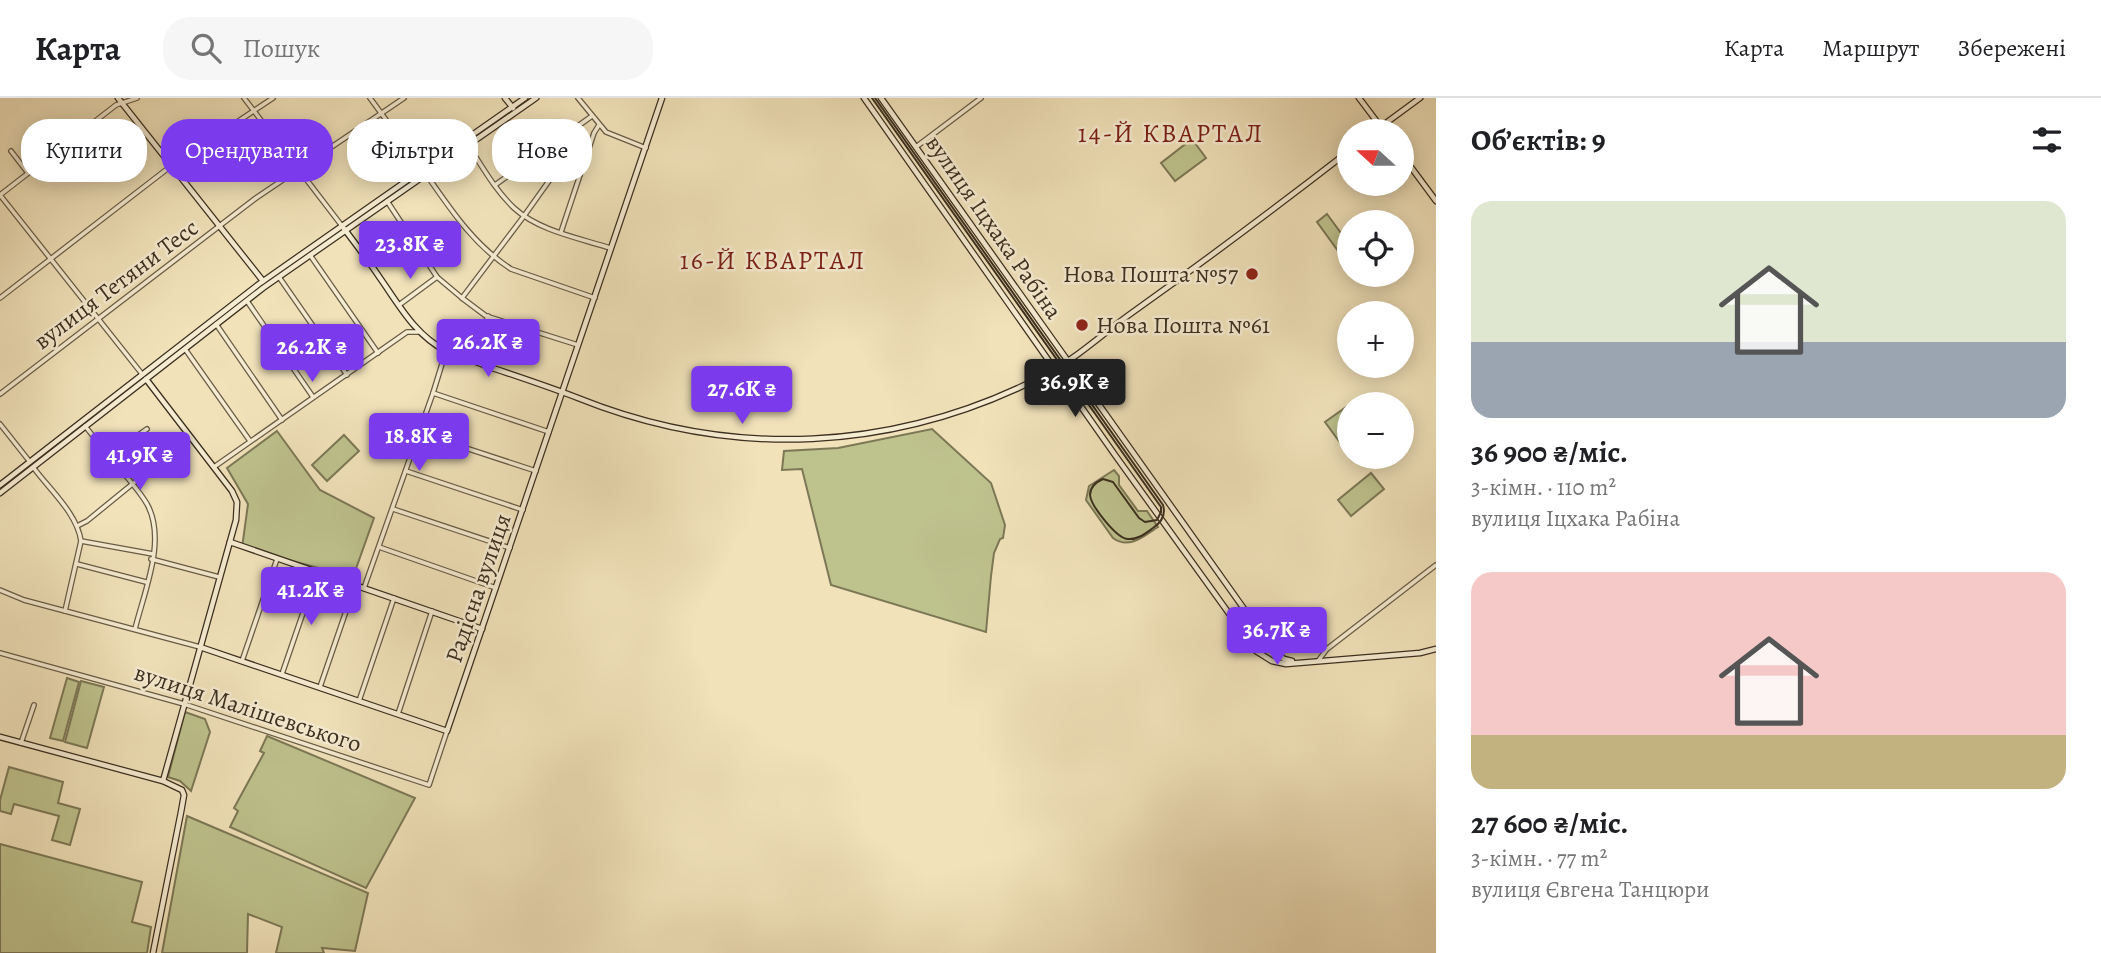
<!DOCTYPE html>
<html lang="uk">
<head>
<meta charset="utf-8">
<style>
  body { margin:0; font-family:Alegreya,serif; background:#f6f6f6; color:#202124; height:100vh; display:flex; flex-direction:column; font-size:26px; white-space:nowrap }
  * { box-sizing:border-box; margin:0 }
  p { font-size:23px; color:#757577 }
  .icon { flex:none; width:38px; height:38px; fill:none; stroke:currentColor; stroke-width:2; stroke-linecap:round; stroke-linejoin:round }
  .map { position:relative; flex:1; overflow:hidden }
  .sheet { display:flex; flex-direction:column; background:#fff; width:665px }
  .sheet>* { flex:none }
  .guide { position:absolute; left:21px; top:21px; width:665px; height:63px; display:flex; gap:14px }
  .needle { width:46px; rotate:291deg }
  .fabs { position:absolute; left:1337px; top:21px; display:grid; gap:14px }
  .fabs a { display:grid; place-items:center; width:77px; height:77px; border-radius:50%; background:#fff; box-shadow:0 4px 18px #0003; font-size:35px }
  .price { position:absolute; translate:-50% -60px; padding:0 16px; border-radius:7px; background:#7c3aed; color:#fff; font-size:23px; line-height:46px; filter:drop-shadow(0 2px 4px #0008) }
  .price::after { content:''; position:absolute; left:50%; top:42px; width:21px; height:16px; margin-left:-10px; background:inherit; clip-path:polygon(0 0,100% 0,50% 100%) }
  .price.selected { background:#222; color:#fff }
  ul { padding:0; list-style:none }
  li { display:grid; align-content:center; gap:14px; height:371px; padding:0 35px }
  li span { display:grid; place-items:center; height:217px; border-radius:21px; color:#555 }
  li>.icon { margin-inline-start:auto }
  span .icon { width:126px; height:126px; fill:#fffc; stroke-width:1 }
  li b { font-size:30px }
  h2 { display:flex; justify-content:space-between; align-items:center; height:84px; padding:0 35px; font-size:30px }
  .tag { padding:0 24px; border-radius:28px; background:#fff; box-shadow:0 4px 18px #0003; font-size:24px; line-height:63px }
  .tag.selected { background:#7c3aed; color:#fff }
  header { display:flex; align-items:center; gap:42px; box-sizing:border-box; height:98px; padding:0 35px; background:#fff; border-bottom:2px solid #e0e0e0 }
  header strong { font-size:33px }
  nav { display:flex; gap:38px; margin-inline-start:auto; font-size:24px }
  .search { width:490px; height:63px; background:#f6f6f6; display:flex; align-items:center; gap:18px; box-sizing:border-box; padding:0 24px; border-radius:28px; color:#757577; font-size:26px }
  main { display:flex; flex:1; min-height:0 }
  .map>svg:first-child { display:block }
</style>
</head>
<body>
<header>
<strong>Карта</strong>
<div class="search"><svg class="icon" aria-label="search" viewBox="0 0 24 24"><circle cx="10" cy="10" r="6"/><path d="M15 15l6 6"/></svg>Пошук</div>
<nav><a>Карта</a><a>Маршрут</a><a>Збережені</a></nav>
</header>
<main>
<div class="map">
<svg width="1436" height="855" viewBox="0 0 1436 855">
  <rect width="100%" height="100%" fill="#f1e2ba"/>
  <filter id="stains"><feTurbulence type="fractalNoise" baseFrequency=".00286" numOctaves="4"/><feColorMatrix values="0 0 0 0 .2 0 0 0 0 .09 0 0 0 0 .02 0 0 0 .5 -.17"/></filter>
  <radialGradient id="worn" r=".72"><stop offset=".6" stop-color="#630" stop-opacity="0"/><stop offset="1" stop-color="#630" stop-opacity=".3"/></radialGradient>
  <!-- green -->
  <g fill="#bec28d" stroke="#7c7856" stroke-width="2">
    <path d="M 1192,41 L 1206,60 L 1175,83 L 1161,65 Z"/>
    <path d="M 1327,116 L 1349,146 L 1349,168 L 1317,124 Z"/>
    <path d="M 1349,307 L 1349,357 L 1325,324 Z"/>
    <path d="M 932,331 L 991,385 L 1005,427 L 1003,440 L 1000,441 L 994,455 L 991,478 L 986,534 L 831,487 L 802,371 L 782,372 L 784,353 L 838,350 Z"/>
    <path d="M 277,333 L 320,392 L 374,420 L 353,479 L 242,450 L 248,406 L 227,370 Z"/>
    <path d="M 344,337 L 359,353 L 327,383 L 312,367 Z"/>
    <path d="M 1114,372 L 1119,378 L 1119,387 L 1138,413 L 1147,413 L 1158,429 C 1144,438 1129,452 1113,440 L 1086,402 L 1089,388 Z"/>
    <path d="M 1371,375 L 1384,391 L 1351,418 L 1338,402 Z"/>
    <path d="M 67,580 L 79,584 L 63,643 L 50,640 Z"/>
    <path d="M 81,583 L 104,589 L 87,650 L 65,644 Z"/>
    <path d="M 185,614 L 205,621 L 210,634 L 191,693 L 180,683 L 168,679 Z"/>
    <path d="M 267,638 L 415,700 L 366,790 L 230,729 L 238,713 L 234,710 L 264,655 L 260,653 Z"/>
    <path d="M 9,669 L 63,684 L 58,705 L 80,711 L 70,747 L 52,742 L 59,718 L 14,706 L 11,716 L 0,713 L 0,702 Z"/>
    <path d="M 187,718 L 368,795 L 355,853 L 322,850 L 324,855 L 276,855 L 282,829 L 248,816 L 247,855 L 162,855 Z"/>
    <path d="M 0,746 L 142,784 L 132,824 L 151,829 L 147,855 L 0,855 Z"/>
  </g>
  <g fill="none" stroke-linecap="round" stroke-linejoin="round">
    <!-- street casing -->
    <g stroke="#685c46" stroke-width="6">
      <g id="street">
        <path d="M 244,0 L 342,128"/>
        <path d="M 370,0 L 422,71"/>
        <path d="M 578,0 L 606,34 L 646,50"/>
        <path d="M 468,47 C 482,68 495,92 514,110 C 539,133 579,140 610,150"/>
        <path d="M 916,49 L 981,0"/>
        <path d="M 11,53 L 28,75"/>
        <path d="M 561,64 L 582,71"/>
        <path d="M 426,76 C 451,112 474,147 511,171 L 595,200"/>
        <path d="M 495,87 L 592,18"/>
        <path d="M 0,97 L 142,276"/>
        <path d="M 0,97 L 116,7 L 137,0"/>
        <path d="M 387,103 L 437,179 L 462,200 L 486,218 L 578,247"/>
        <path d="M 561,134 L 594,35 L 599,27"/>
        <path d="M 310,157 L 378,255"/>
        <path d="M 279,179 L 347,277"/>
        <path d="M 0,200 L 171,68 L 273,0"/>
        <path d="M 462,200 L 524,118 L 561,66 L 561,62 L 551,48"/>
        <path d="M 247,203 L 313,299"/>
        <path d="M 399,207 L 437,179"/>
        <path d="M 216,226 L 282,322"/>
        <path d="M 185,251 L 250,343"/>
        <path d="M 472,262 L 488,218"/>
        <path d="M 433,295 L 549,334"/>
        <path d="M 0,296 L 256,100 L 404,0"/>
        <path d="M 0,326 L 30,364"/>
        <path d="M 85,328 L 109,358"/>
        <path d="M 420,335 L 536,373"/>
        <path d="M 33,369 C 49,391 77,415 81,443 L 65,513"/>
        <path d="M 214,369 L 407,234 L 420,234"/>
        <path d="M 406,373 L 523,412"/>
        <path d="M 393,411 L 510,450"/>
        <path d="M 77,428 L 87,423 L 190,339"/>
        <path d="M 81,443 L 153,456"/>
        <path d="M 379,449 L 496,490"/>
        <path d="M 151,461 L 219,479"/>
        <path d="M 77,466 L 146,484"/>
        <path d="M 364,490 L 433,295 L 446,253"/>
        <path d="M 0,492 L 24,502 L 200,549"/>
        <path d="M 135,531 C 144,494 167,442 147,406 C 137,389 122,374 109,358 L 147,331"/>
        <path d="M 0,555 L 184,606 L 429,687 L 447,633"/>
        <path d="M 242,563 L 277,461"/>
        <path d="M 1318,563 L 1327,551 L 1436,467"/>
        <path d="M 282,576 L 317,474"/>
        <path d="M 320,589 L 355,487"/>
        <path d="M 359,603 L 394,500"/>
        <path d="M 398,616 L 432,513"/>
        <path d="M 21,645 L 34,607"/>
      </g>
    </g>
    <!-- secondary casing -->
    <g stroke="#3b2f1f" stroke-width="7">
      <g id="secondary">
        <path d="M 118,0 L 263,183"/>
        <path d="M 505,0 L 513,10"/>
        <path d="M 864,0 L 1115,357 L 1256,553 L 1272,563 L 1286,566 L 1420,555 L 1436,551"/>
        <path d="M 881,0 L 1274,553 L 1284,561 L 1292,563"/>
        <path d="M 1359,0 L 1384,33"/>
        <path d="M 1375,33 L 1420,0"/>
        <path d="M 1402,57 L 1436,103"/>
        <path d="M 342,128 C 355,145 368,162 380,180 C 399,207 415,237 446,253 C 457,259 472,262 484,267 C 516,278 547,288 578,300 C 732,362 895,354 1043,278 C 1075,262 1103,235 1133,214 C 1206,162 1278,108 1349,53"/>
        <path d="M 146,281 L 232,393 L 237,404 L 236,422 L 163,683"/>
        <path d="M 0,387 L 259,186 L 525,0"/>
        <path d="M 0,395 L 263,190 L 536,0"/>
        <path d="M 230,444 L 482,531"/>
        <path d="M 200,549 L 447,633 L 662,0"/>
        <path d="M 0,639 L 163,683 L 182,692 L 184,697 L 181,714 L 153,855"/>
      </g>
    </g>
    <!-- street -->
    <use href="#street" stroke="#f6ecd2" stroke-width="3.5"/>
    <!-- secondary -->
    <use href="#secondary" stroke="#f6ecd2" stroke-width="4.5"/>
    <!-- tram -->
    <path stroke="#3b2f1f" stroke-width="2" d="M 872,0 L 1161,409 L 1161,414 L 1157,422 L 1145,424 L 1139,420 L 1113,384 L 1103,381 C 1096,384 1090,389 1090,397 C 1091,408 1117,441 1128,441 C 1138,442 1146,435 1153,430 C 1162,424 1166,417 1163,407 L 875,0"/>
  </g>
  <!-- markers -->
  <g fill="#8f2418" stroke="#f6ecd2" stroke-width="2.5">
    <circle cx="1252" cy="176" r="7"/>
    <circle cx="1082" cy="227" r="7"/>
  </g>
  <g text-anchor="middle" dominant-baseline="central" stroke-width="5" stroke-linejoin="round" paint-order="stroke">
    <!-- street labels -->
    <g font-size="24" fill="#3b2f1f" stroke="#f6ecd2">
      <text transform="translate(994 129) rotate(55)">вулиця Іцхака Рабіна</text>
      <text transform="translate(116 186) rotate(-37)">вулиця Тетяни Тесс</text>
      <text transform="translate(478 490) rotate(-71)">Радісна вулиця</text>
      <text transform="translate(248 610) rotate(18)">вулиця Малішевського</text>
    </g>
    <!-- poi labels -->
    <g font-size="24" fill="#3b2f1f" stroke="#f6ecd2" text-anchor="end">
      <text x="1238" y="176">Нова Пошта №57</text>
      <text x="1096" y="227" text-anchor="start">Нова Пошта №61</text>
    </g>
    <!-- neighbourhood labels -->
    <g font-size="26" letter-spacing="2" fill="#7a1f14" stroke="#f6ecd2">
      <text x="1171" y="35">14-Й КВАРТАЛ</text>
      <text x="773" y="162">16-Й КВАРТАЛ</text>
    </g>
  </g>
  <rect width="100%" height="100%" filter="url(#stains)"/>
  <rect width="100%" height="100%" fill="url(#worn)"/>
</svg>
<div class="fabs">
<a><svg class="needle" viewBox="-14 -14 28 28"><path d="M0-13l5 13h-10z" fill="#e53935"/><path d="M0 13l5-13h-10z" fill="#757577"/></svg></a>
<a><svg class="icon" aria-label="locate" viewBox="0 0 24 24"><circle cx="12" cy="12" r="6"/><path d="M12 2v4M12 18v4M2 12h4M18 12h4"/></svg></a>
<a>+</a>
<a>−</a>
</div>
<b class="price" style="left:410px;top:183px">23.8K ₴</b>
<b class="price" style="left:488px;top:281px">26.2K ₴</b>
<b class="price" style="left:312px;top:286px">26.2K ₴</b>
<b class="price selected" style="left:1075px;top:321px">36.9K ₴</b>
<b class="price" style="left:742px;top:328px">27.6K ₴</b>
<b class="price" style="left:419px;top:375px">18.8K ₴</b>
<b class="price" style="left:140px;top:394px">41.9K ₴</b>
<b class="price" style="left:311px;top:529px">41.2K ₴</b>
<b class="price" style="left:1277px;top:569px">36.7K ₴</b>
<div class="guide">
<a class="tag">Купити</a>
<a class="tag selected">Орендувати</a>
<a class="tag">Фільтри</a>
<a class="tag">Нове</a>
</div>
</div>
<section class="sheet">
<h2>Об’єктів: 9<svg class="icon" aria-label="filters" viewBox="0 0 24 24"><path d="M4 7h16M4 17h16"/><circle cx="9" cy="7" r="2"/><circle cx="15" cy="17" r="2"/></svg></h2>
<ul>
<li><span style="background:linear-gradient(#dfe7d0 65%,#9aa5b1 0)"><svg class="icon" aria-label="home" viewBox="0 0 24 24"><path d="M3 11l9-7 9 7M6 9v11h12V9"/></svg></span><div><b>36 900 ₴/міс.</b><p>3-кімн. · 110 m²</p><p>вулиця Іцхака Рабіна</p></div></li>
<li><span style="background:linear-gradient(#f6c9c9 75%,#c2b280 0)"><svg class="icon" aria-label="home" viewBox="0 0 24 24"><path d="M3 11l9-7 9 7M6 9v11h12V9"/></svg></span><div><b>27 600 ₴/міс.</b><p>3-кімн. · 77 m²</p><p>вулиця Євгена Танцюри</p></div></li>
</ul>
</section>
</main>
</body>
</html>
